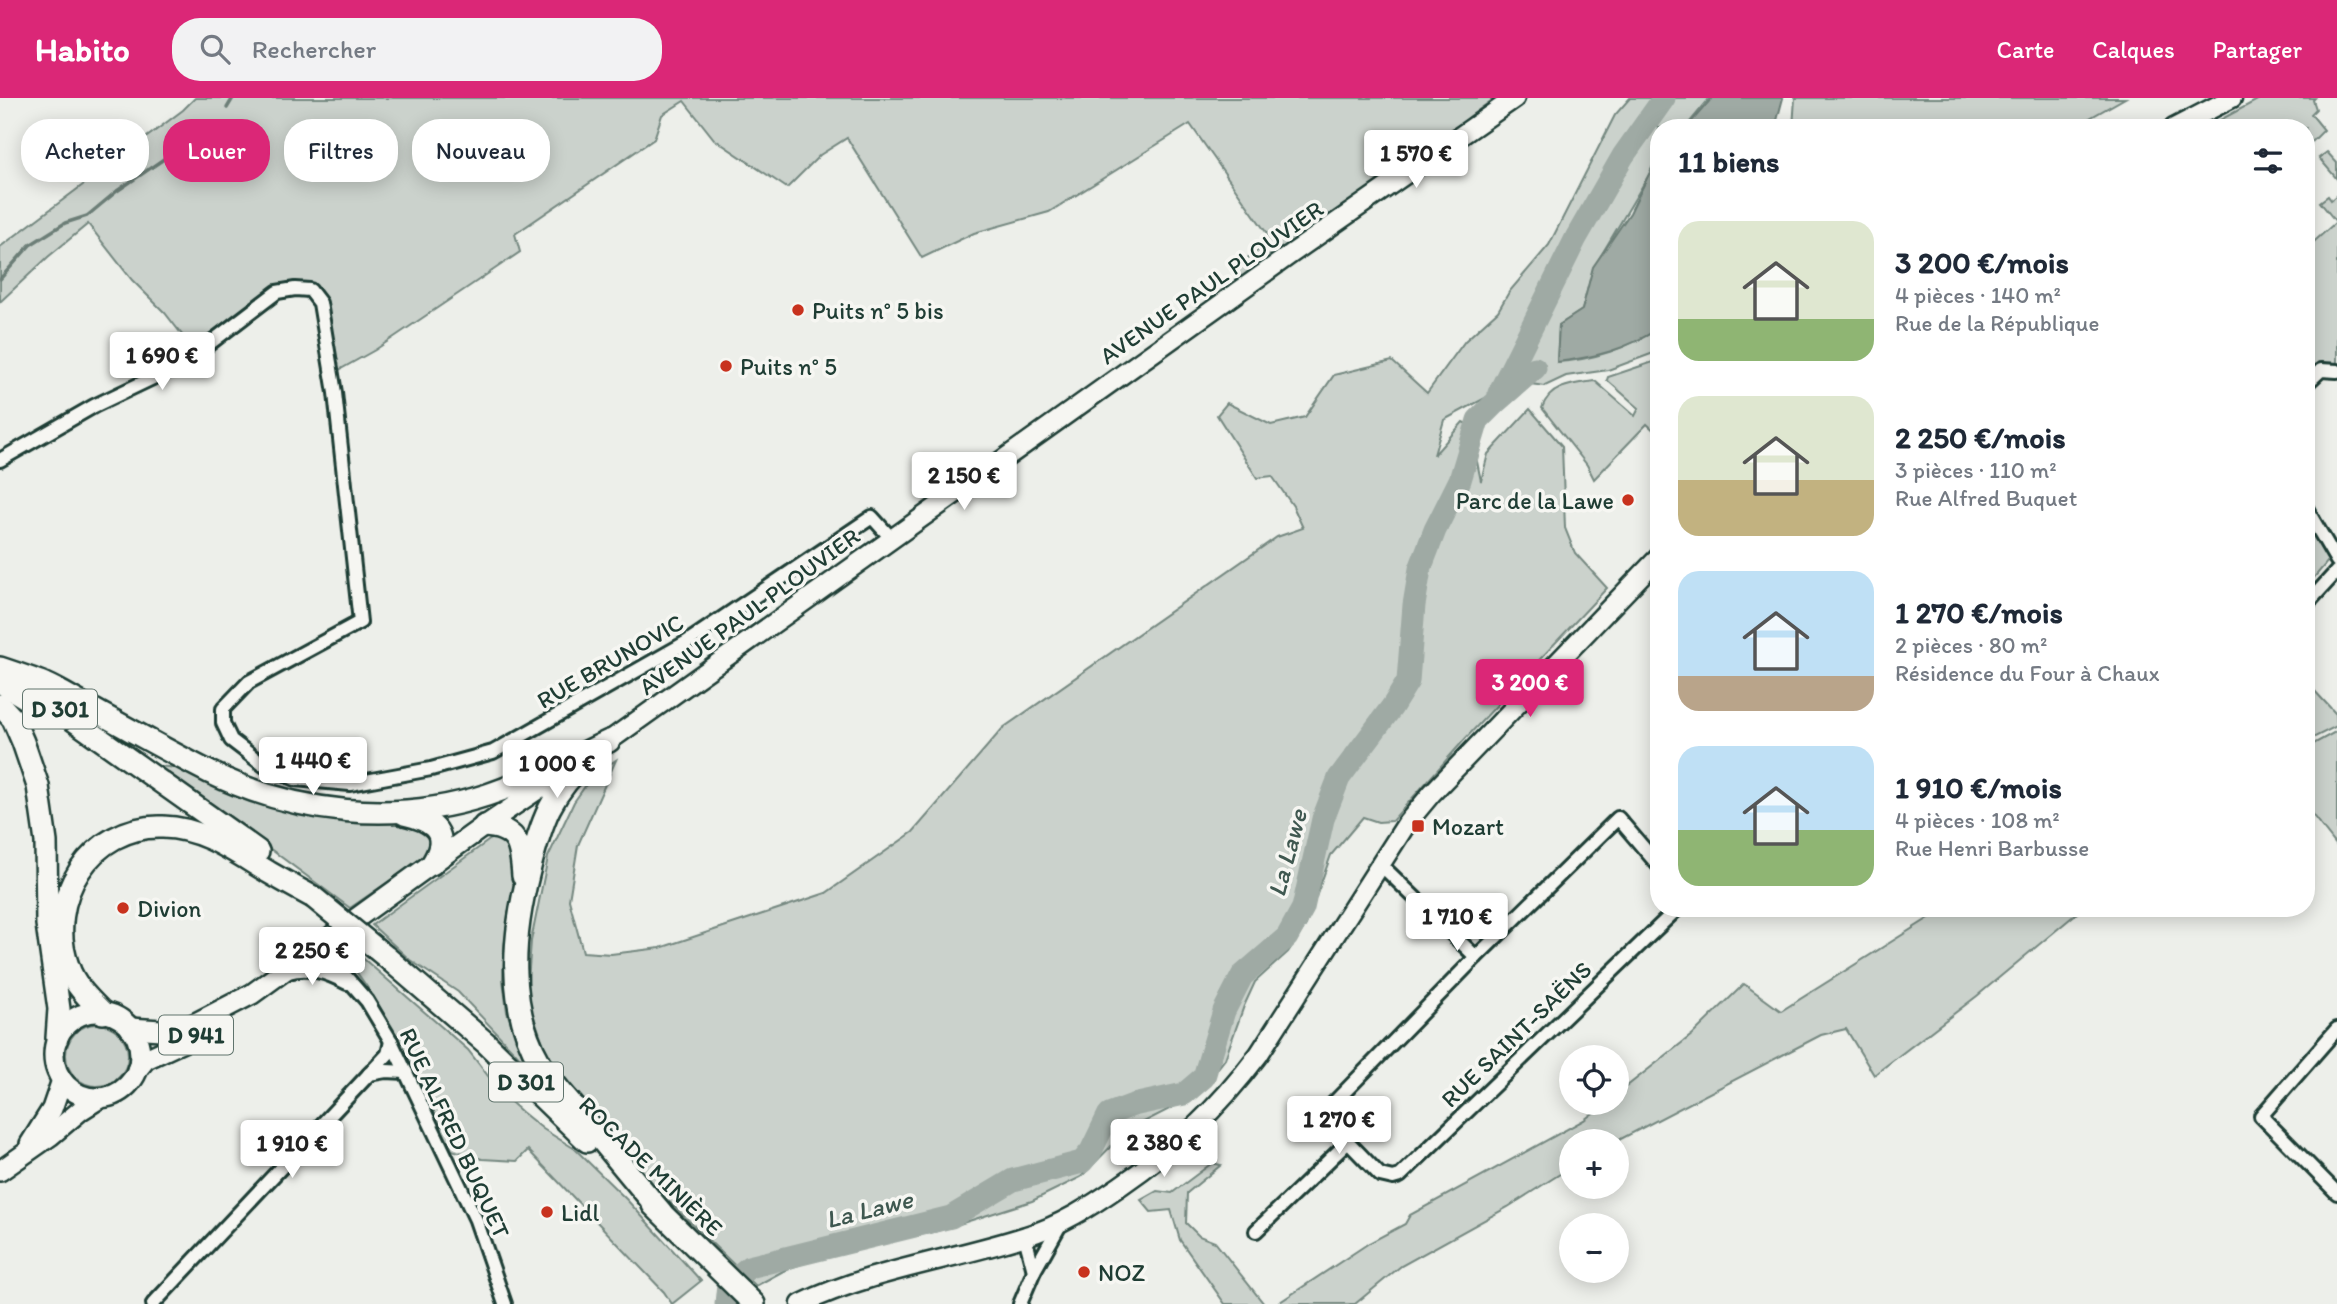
<!DOCTYPE html>
<html lang="fr">
<head>
<meta charset="utf-8">
<style>
  body { margin:0; font-family:Itim,sans-serif; background:#f2f2f3; color:#1f2937; height:100vh; display:flex; flex-direction:column; font-size:26px; white-space:nowrap }
  * { box-sizing:border-box; margin:0 }
  p { font-size:23px; color:#747a83 }
  .icon { flex:none; width:38px; height:38px; fill:none; stroke:currentColor; stroke-width:2; stroke-linecap:round; stroke-linejoin:round }
  .map { position:relative; flex:1; overflow:hidden }
  .details { position:absolute; left:1650px; top:21px; width:665px; height:798px; display:flex; flex-direction:column; background:#fff; border-radius:28px; box-shadow:0 4px 18px #0003 }
  .details>* { flex:none }
  .top-card { position:absolute; left:21px; top:21px; width:665px; height:63px; display:flex; gap:14px }
  .controls { position:absolute; left:1559px; top:947px; display:grid; gap:14px }
  .controls a { display:grid; place-items:center; width:70px; height:70px; border-radius:50%; background:#fff; box-shadow:0 4px 18px #0003; font-size:35px }
  .price { position:absolute; translate:-50% -60px; padding:0 16px; border-radius:7px; background:#fff; color:#222; font-size:23px; line-height:46px; filter:drop-shadow(0 2px 4px #0008) }
  .price::after { content:''; position:absolute; left:50%; top:42px; width:21px; height:16px; margin-left:-10px; background:inherit; clip-path:polygon(0 0,100% 0,50% 100%) }
  .price.on { background:#db2777; color:#fff }
  ul { padding:0; list-style:none }
  li { display:flex; align-items:center; gap:21px; height:175px; padding:0 28px }
  li span { display:grid; place-items:center; flex:none; width:196px; height:140px; border-radius:21px; color:#555 }
  li>.icon { margin-inline-start:auto }
  span .icon { width:84px; height:84px; fill:#fffc; stroke-width:1 }
  li b { font-size:30px }
  h2 { display:flex; justify-content:space-between; align-items:center; height:84px; padding:0 28px; font-size:30px }
  .chip { padding:0 24px; border-radius:28px; background:#fff; box-shadow:0 4px 18px #0003; font-size:24px; line-height:63px }
  .chip.on { background:#db2777; color:#fff }
  header { display:flex; align-items:center; gap:42px; box-sizing:border-box; height:98px; padding:0 35px; background:#db2777; color:#fff }
  header strong { font-size:33px }
  nav { display:flex; gap:38px; margin-inline-start:auto; font-size:24px }
  .search { width:490px; height:63px; background:#f2f2f3; display:flex; align-items:center; gap:18px; box-sizing:border-box; padding:0 24px; border-radius:28px; color:#747a83; font-size:26px }
  .map>svg:first-child { display:block }
</style>
</head>
<body>
<header>
<strong>Habito</strong>
<div class="search"><svg class="icon" aria-label="search" viewBox="0 0 24 24"><circle cx="10" cy="10" r="6"/><path d="M15 15l6 6"/></svg>Rechercher</div>
<nav><a>Carte</a><a>Calques</a><a>Partager</a></nav>
</header>
<div class="map">
<svg width="2337" height="1206" viewBox="0 0 2337 1206">
  <rect width="100%" height="100%" fill="#edefea"/>
  <filter id="ink" filterUnits="userSpaceOnUse"><feTurbulence type="fractalNoise" baseFrequency=".0143" numOctaves="2"/><feDisplacementMap in="SourceGraphic" scale="14" xChannelSelector="R" yChannelSelector="G"/><feConvolveMatrix kernelMatrix="1 2 1 2 8 2 1 2 1" color-interpolation-filters="sRGB"/></filter>
  <g filter="url(#ink)">
    <!-- green -->
    <g fill="#cbd2cc" stroke="#758880" stroke-width="2">
      <path d="M 195,0 L 1495,0 L 1469,19 L 1451,36 L 1242,180 L 1235,173 L 1236,168 L 1267,146 L 1268,137 L 1190,26 L 1049,114 L 974,135 L 922,160 L 847,40 L 820,57 L 787,90 L 714,41 L 684,3 L 662,17 L 654,41 L 515,136 L 520,154 L 375,252 L 339,272 L 320,205 L 310,192 L 277,194 L 197,256 L 165,215 L 132,182 L 88,126 L 48,159 L 0,204 L 0,149 L 183,12 Z"/>
      <path d="M 1630,0 L 1710,0 L 1685,30 L 1659,30 L 1659,60 L 1593,171 L 1582,212 L 1559,227 L 1557,264 C 1592,262 1629,250 1659,230 L 1659,253 L 1608,272 L 1566,278 L 1545,288 L 1515,284 L 1444,322 L 1434,357 L 1463,324 L 1483,334 L 1474,349 L 1481,383 L 1488,356 L 1530,311 L 1562,348 L 1565,430 L 1575,455 L 1607,490 L 1465,641 L 1392,723 L 1378,724 L 1363,719 L 1331,757 L 1306,827 L 1288,854 L 1255,884 L 1244,908 L 1225,961 L 1197,997 L 1126,1033 L 1081,1079 L 1032,1103 L 934,1134 L 838,1154 L 787,1171 L 756,1188 L 662,1097 L 549,962 L 529,905 L 528,884 L 531,843 L 548,759 L 574,704 L 593,677 L 616,662 L 578,747 L 569,802 L 583,854 L 611,856 L 660,850 L 826,795 L 913,734 L 1003,630 L 1277,439 L 1303,430 L 1293,408 L 1272,378 L 1257,380 L 1217,317 L 1227,305 L 1271,327 L 1305,319 L 1334,277 L 1392,263 L 1427,295 L 1465,243 L 1498,213 L 1509,194 L 1549,147 L 1615,17 Z"/>
      <path d="M 1795,0 L 2125,0 L 2072,30 L 1793,30 Z"/>
      <path d="M 2261,0 L 2315,0 L 2313,2 L 2316,11 L 2311,16 L 2324,32 L 2307,49 L 2306,30 L 2215,30 L 2222,26 L 2220,22 Z"/>
      <path d="M 2327,54 L 2337,65 L 2337,81 L 2319,60 Z"/>
      <path d="M 2337,97 L 2337,265 L 2319,264 L 2307,279 L 2307,150 L 2336,124 L 2320,104 L 2328,98 L 2331,102 Z"/>
      <path d="M 1659,262 L 1659,337 L 1647,326 L 1594,381 L 1587,367 L 1542,310 C 1550,287 1573,286 1595,283 L 1635,318 L 1639,310 L 1607,282 L 1608,279 Z"/>
      <path d="M 2306,420 L 2329,462 L 2307,488 L 2306,488 Z"/>
      <path d="M 2313,591 L 2336,616 L 2337,628 L 2307,643 L 2307,599 Z"/>
      <path d="M 2337,633 L 2337,748 L 2307,710 L 2306,650 Z"/>
      <path d="M 158,668 L 195,672 L 375,724 L 411,723 L 427,730 L 433,753 L 350,810 Z"/>
      <path d="M 495,738 L 507,740 L 515,778 L 504,849 L 503,881 L 507,914 L 525,965 L 458,894 L 410,862 L 372,827 Z"/>
      <path d="M 1945,810 L 2083,810 L 1977,898 L 1874,977 L 1846,931 L 1821,937 L 1617,1043 L 1572,1043 L 1571,1069 L 1508,1109 L 1401,1168 L 1355,1206 L 1277,1206 L 1369,1145 L 1405,1126 L 1410,1117 L 1584,1022 L 1606,1005 L 1617,1004 L 1617,996 L 1693,936 L 1744,886 L 1781,913 Z"/>
      <path d="M 350,849 L 468,952 L 502,996 L 522,1014 L 543,1031 L 575,1051 L 627,1102 L 701,1183 L 672,1206 L 664,1194 L 528,1052 L 517,1063 L 482,1061 L 452,1052 C 419,984 390,914 342,855 Z"/>
      <circle cx="97" cy="957" r="31"/>
      <path d="M 1212,1065 L 1221,1067 L 1187,1095 L 1186,1125 L 1199,1138 L 1215,1144 L 1264,1206 L 1225,1206 L 1180,1142 L 1171,1112 L 1151,1114 L 1141,1102 L 1157,1093 L 1172,1095 Z"/>
    </g>
    <!-- water -->
    <g fill="#9faaa4" stroke="#6c7e77" stroke-width="2">
      <path d="M 1712,0 L 1783,0 L 1775,30 L 1686,30 Z"/>
      <path d="M 1659,60 L 1659,230 C 1626,252 1595,259 1557,264 L 1559,227 L 1582,212 L 1593,169 L 1630,115 L 1654,66 Z"/>
    </g>
    <g fill="none" stroke-linecap="round" stroke-linejoin="round">
      <!-- stream -->
      <g stroke="#6c7e77" stroke-width="3.5">
        <path d="M 227,10 L 233,0"/>
        <path d="M 0,181 L 30,147 L 65,125 L 87,118 L 117,93 L 209,30"/>
      </g>
      <!-- river -->
      <g stroke="#9faaa4" stroke-width="23">
        <path d="M 1499,295 L 1576,140 L 1623,58 L 1664,0"/>
        <path d="M 726,1206 L 728,1186 L 749,1169 L 951,1119 L 1013,1082 L 1082,1064 L 1091,1053 L 1109,1016 L 1133,1007 L 1184,996 L 1204,979 L 1224,913 L 1242,878 L 1287,839 L 1303,810 L 1323,721 L 1339,680 L 1392,609 L 1408,583 L 1414,507 L 1420,471 L 1435,432 L 1460,382 L 1478,322 L 1495,305 L 1535,270"/>
      </g>
      <!-- minor casing -->
      <g stroke="#1f3d34" stroke-width="18">
        <g id="minor">
          <path d="M 2306,286 L 2321,272 L 2337,273"/>
          <path d="M 0,362 L 94,308 L 184,265 L 277,194 L 295,191 L 310,192 L 320,205 L 335,295 L 360,524 L 249,584 L 223,611 L 223,625 L 231,642 L 265,668 L 295,681 L 350,686 L 431,671 L 493,654 L 687,544 L 872,419 L 892,441"/>
          <path d="M 2306,410 L 2337,463"/>
          <path d="M 2306,507 L 2337,473"/>
          <path d="M 1379,765 L 1476,859"/>
          <path d="M 1659,768 L 1618,720 L 1476,859 L 1322,1017 L 1380,1077 L 1393,1080 L 1400,1078 L 1678,810"/>
          <path d="M 335,835 L 334,844 L 340,872 L 367,903 L 391,943 L 476,1122 L 505,1206"/>
          <path d="M 288,874 C 310,868 328,875 347,885"/>
          <path d="M 2337,931 L 2261,1018 L 2337,1095"/>
          <path d="M 369,976 L 386,973 L 406,974"/>
          <path d="M 1256,1133 L 1348,1044"/>
          <path d="M 1025,1139 L 1034,1173"/>
          <path d="M 153,1206 L 388,956 L 391,943"/>
          <path d="M 1020,1206 L 1034,1173 L 1061,1125"/>
        </g>
      </g>
      <!-- secondary casing -->
      <g stroke="#1f3d34" stroke-width="23">
        <g id="secondary">
          <path d="M 2174,30 L 2232,0"/>
          <path d="M 599,650 L 1291,156 L 1515,0"/>
          <path d="M 484,728 L 570,670"/>
          <path d="M 801,1206 C 872,1172 952,1162 1026,1138 C 1060,1128 1091,1108 1120,1088 C 1178,1048 1216,1013 1259,956 L 1407,725 L 1432,695 L 1659,459"/>
        </g>
      </g>
      <!-- primary casing -->
      <g stroke="#1f3d34" stroke-width="24">
        <g id="primary">
          <circle cx="97" cy="957" r="43"/>
          <path d="M 130,930 L 161,932 L 192,927 L 252,896 L 484,728"/>
          <path d="M 137,972 L 146,961 L 211,931"/>
          <path d="M 30,1046 L 52,1011 L 62,982"/>
          <path d="M 0,1073 L 50,1038 L 81,1012 L 100,1000"/>
        </g>
      </g>
      <!-- trunk casing -->
      <g stroke="#1f3d34" stroke-width="26">
        <g id="trunk">
          <path d="M 0,570 C 15,575 30,580 45,586 C 61,593 76,603 92,611 C 131,632 169,654 209,674 C 296,716 395,727 487,697 C 529,683 569,662 609,643"/>
          <path d="M 0,584 L 44,611"/>
          <path d="M 34,594 L 258,753"/>
          <path d="M 0,607 L 13,621 L 23,644 L 38,688 L 46,744 L 47,826 L 59,911 L 57,940"/>
          <path d="M 591,659 C 550,695 542,722 529,773 C 513,836 506,907 540,965 C 550,983 567,1000 580,1016 C 607,1049 634,1082 661,1114"/>
          <path d="M 404,716 C 435,723 451,736 432,766"/>
          <path d="M 484,728 C 519,730 521,748 523,778"/>
          <path d="M 385,858 L 486,945 L 587,1043"/>
          <path d="M 103,915 C 89,901 74,887 68,868 C 44,802 91,726 163,729 C 204,730 236,755 270,775 C 284,783 298,791 313,799"/>
          <path d="M 653,1107 L 754,1206"/>
        </g>
      </g>
      <!-- minor -->
      <use href="#minor" stroke="#f6f6f2" stroke-width="12"/>
      <!-- secondary -->
      <use href="#secondary" stroke="#f6f6f2" stroke-width="18"/>
      <!-- primary -->
      <use href="#primary" stroke="#f6f6f2" stroke-width="19"/>
      <!-- trunk -->
      <use href="#trunk" stroke="#f6f6f2" stroke-width="21"/>
      <!-- trunk-bridge casing -->
      <g stroke="#1f3d34" stroke-width="26" stroke-linecap="butt">
        <path id="trunk-bridge" d="M 313,799 L 385,858"/>
      </g>
      <!-- trunk-bridge -->
      <use href="#trunk-bridge" stroke="#f6f6f2" stroke-width="21"/>
    </g>
  </g>
  <!-- markers -->
  <g fill="#c8321e" stroke="#f6f6f2" stroke-width="2.5">
    <circle cx="798" cy="212" r="7"/>
    <circle cx="726" cy="268" r="7"/>
    <circle cx="1628" cy="402" r="7"/>
    <rect x="1411" y="721" width="14" height="14" rx="3.5"/>
    <circle cx="123" cy="810" r="7"/>
    <circle cx="547" cy="1114" r="7"/>
    <circle cx="1084" cy="1174" r="7"/>
  </g>
  <g text-anchor="middle" dominant-baseline="central" stroke-width="7" stroke-linejoin="round" paint-order="stroke">
    <!-- shield labels -->
    <g fill="#f6f6f2" stroke="#60746d" stroke-width="2">
      <rect x="23" y="591.5" width="74" height="39" rx="5"/>
      <rect x="159" y="917.5" width="74" height="39" rx="5"/>
      <rect x="489" y="964.5" width="74" height="39" rx="5"/>
    </g>
    <g font-size="23" font-weight="bold" fill="#1f3d34">
      <text x="60" y="611">D 301</text>
      <text x="196" y="937">D 941</text>
      <text x="526" y="984">D 301</text>
    </g>
    <!-- street labels -->
    <g font-size="24" fill="#1f3d34" stroke="#f6f6f2">
      <text transform="translate(1211 184) rotate(-35)">AVENUE PAUL PLOUVIER</text>
      <text transform="translate(749 513) rotate(-36)">AVENUE PAUL PLOUVIER</text>
      <text transform="translate(610 563) rotate(-30)">RUE BRUNOVIC</text>
      <text transform="translate(1516 936) rotate(-44)">RUE SAINT-SAËNS</text>
      <text transform="translate(455 1035) rotate(65)">RUE ALFRED BUQUET</text>
      <text transform="translate(651 1068) rotate(44)">ROCADE MINIÈRE</text>
    </g>
    <!-- poi labels -->
    <g font-size="24" fill="#1f3d34" stroke="#f6f6f2" text-anchor="start">
      <text x="812" y="212">Puits n° 5 bis</text>
      <text x="740" y="268">Puits n° 5</text>
      <text x="1614" y="402" text-anchor="end">Parc de la Lawe</text>
      <text x="1432" y="728">Mozart</text>
      <text x="137" y="810">Divion</text>
      <text x="561" y="1114">Lidl</text>
      <text x="1098" y="1174">NOZ</text>
    </g>
    <!-- water labels -->
    <g font-size="26" font-style="italic" fill="#3f5850" stroke="#f6f6f2">
      <text transform="translate(1287 755) rotate(-75)">La Lawe</text>
      <text transform="translate(869 1111) rotate(-14)">La Lawe</text>
    </g>
  </g>
</svg>
<div class="controls">
<a><svg class="icon" aria-label="locate" viewBox="0 0 24 24"><circle cx="12" cy="12" r="6"/><path d="M12 2v4M12 18v4M2 12h4M18 12h4"/></svg></a>
<a>+</a>
<a>−</a>
</div>
<b class="price" style="left:1416px;top:92px">1 570 €</b>
<b class="price" style="left:162px;top:294px">1 690 €</b>
<b class="price" style="left:964px;top:414px">2 150 €</b>
<b class="price on" style="left:1530px;top:621px">3 200 €</b>
<b class="price" style="left:313px;top:699px">1 440 €</b>
<b class="price" style="left:557px;top:702px">1 000 €</b>
<b class="price" style="left:1457px;top:855px">1 710 €</b>
<b class="price" style="left:312px;top:889px">2 250 €</b>
<b class="price" style="left:1339px;top:1058px">1 270 €</b>
<b class="price" style="left:1164px;top:1081px">2 380 €</b>
<b class="price" style="left:292px;top:1082px">1 910 €</b>
<div class="top-card">
<a class="chip">Acheter</a>
<a class="chip on">Louer</a>
<a class="chip">Filtres</a>
<a class="chip">Nouveau</a>
</div>
<section class="details">
<h2>11 biens<svg class="icon" aria-label="filters" viewBox="0 0 24 24"><path d="M4 7h16M4 17h16"/><circle cx="9" cy="7" r="2"/><circle cx="15" cy="17" r="2"/></svg></h2>
<ul>
<li><span style="background:linear-gradient(#dfe7d0 70%,#8fb573 0)"><svg class="icon" aria-label="home" viewBox="0 0 24 24"><path d="M3 11l9-7 9 7M6 9v11h12V9"/></svg></span><div><b>3 200 €/mois</b><p>4 pièces · 140 m²</p><p>Rue de la République</p></div></li>
<li><span style="background:linear-gradient(#dfe7d0 60%,#c2b280 0)"><svg class="icon" aria-label="home" viewBox="0 0 24 24"><path d="M3 11l9-7 9 7M6 9v11h12V9"/></svg></span><div><b>2 250 €/mois</b><p>3 pièces · 110 m²</p><p>Rue Alfred Buquet</p></div></li>
<li><span style="background:linear-gradient(#bfe0f5 75%,#b9a48a 0)"><svg class="icon" aria-label="home" viewBox="0 0 24 24"><path d="M3 11l9-7 9 7M6 9v11h12V9"/></svg></span><div><b>1 270 €/mois</b><p>2 pièces · 80 m²</p><p>Résidence du Four à Chaux</p></div></li>
<li><span style="background:linear-gradient(#bfe0f5 60%,#8fb573 0)"><svg class="icon" aria-label="home" viewBox="0 0 24 24"><path d="M3 11l9-7 9 7M6 9v11h12V9"/></svg></span><div><b>1 910 €/mois</b><p>4 pièces · 108 m²</p><p>Rue Henri Barbusse</p></div></li>
</ul>
</section>
</div>
</body>
</html>
